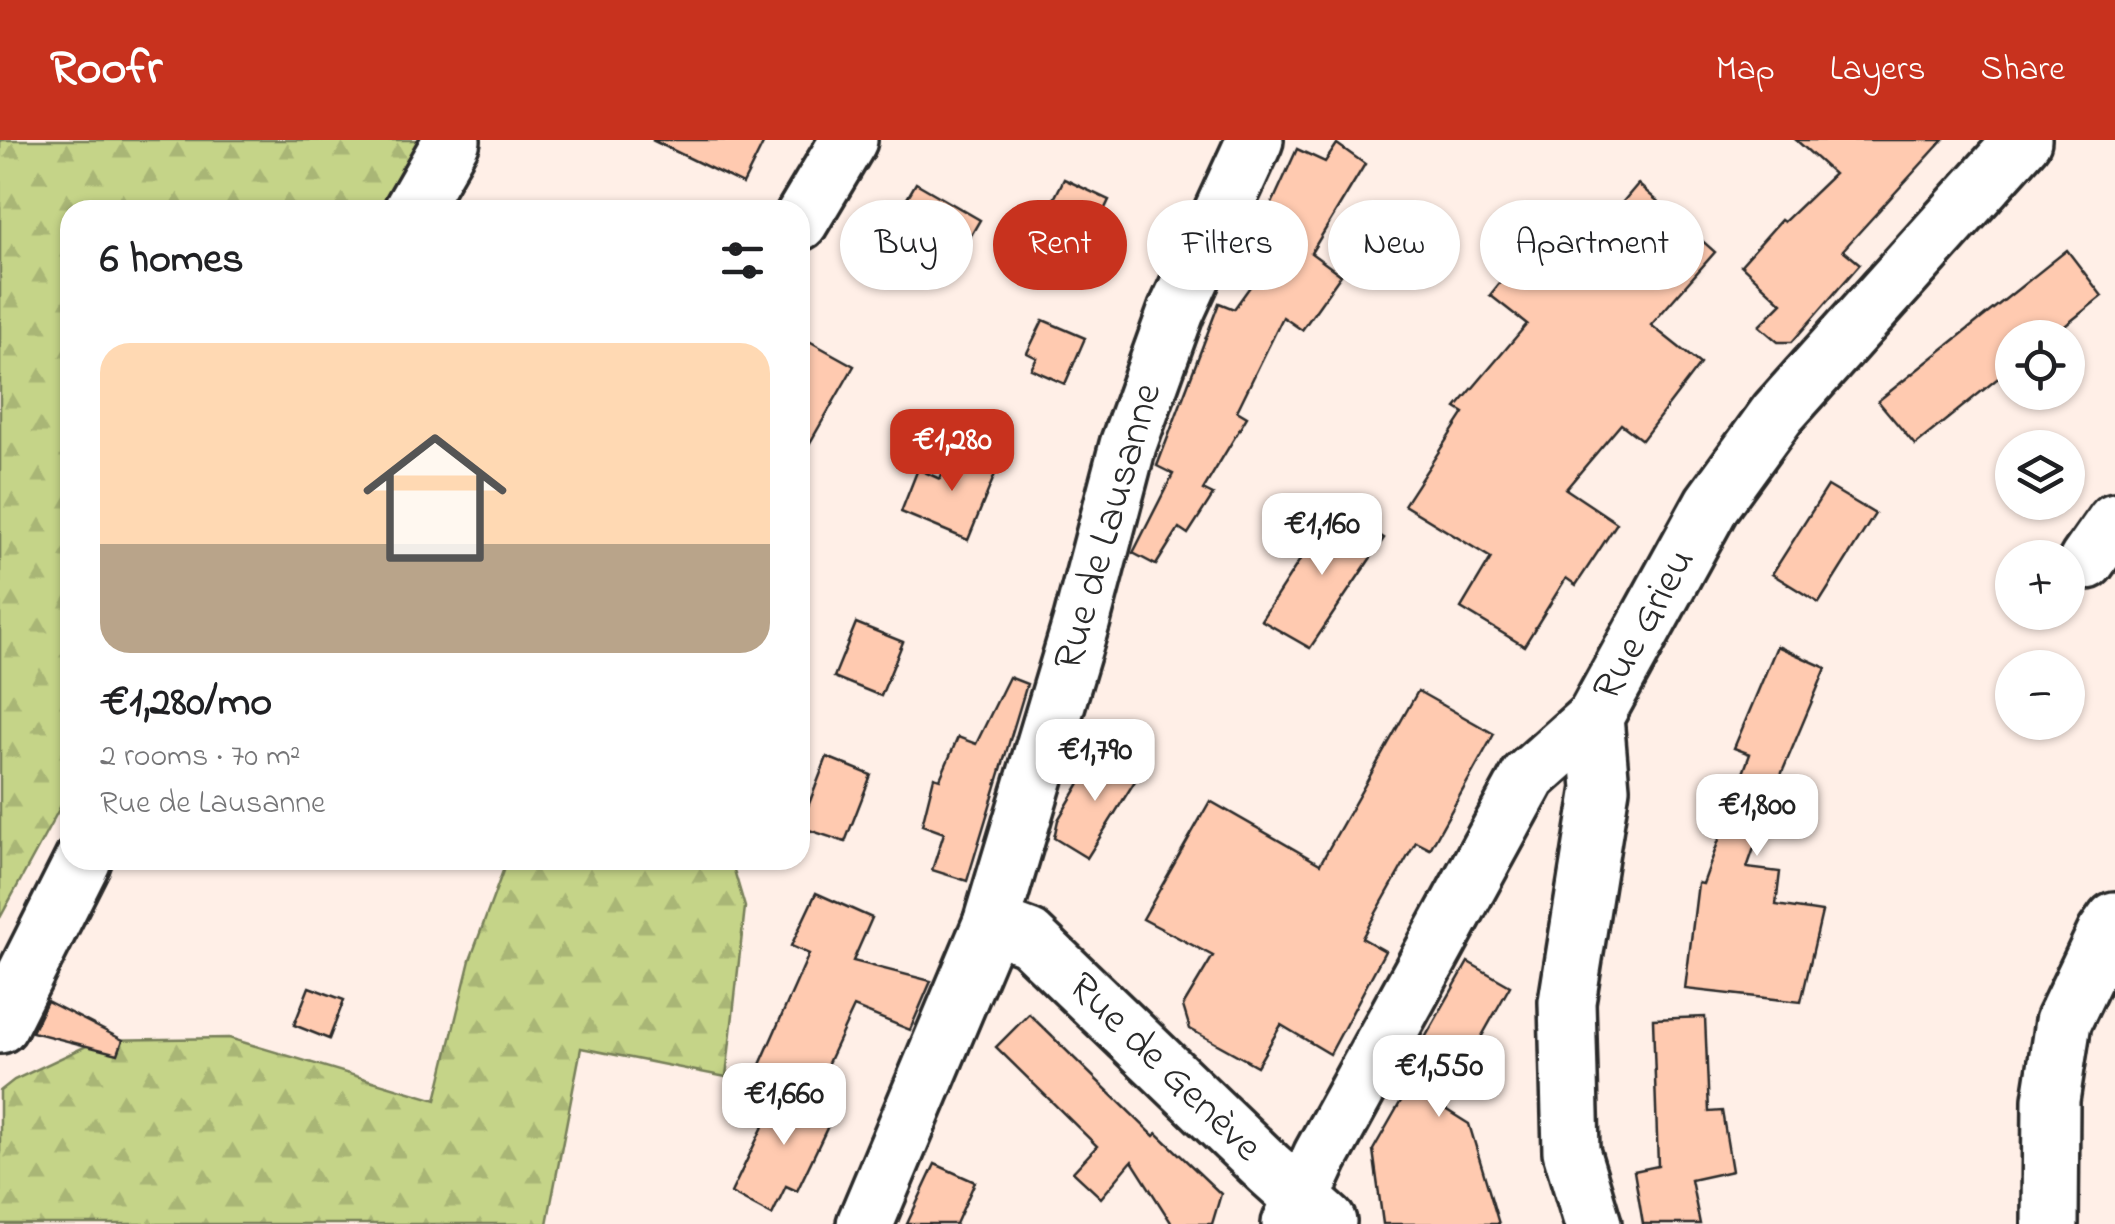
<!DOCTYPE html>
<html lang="en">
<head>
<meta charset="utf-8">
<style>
  body { margin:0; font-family:"Indie Flower",sans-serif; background:#f2f2f2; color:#202124; height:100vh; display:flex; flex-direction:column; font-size:38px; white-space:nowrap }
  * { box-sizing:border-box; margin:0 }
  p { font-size:32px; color:#757577 }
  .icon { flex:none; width:55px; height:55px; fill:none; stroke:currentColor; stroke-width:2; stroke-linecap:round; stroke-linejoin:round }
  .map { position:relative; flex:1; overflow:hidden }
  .drawer { position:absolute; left:60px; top:60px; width:750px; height:670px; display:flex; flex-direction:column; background:#fff; border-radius:30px; box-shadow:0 2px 8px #0004 }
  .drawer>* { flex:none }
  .top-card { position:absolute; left:840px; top:60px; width:950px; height:90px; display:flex; gap:20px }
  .tools { position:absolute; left:1995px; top:180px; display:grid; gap:20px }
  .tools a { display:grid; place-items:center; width:90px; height:90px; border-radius:50%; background:#fff; box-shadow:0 2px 8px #0004; font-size:50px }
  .price { position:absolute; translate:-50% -85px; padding:0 22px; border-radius:20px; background:#fff; color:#222; font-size:32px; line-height:65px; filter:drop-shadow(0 2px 5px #0008) }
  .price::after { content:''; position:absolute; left:50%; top:60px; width:30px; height:22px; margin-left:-15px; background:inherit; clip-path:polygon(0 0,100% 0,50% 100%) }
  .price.selected { background:#c8321e; color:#fff }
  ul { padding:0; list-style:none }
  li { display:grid; align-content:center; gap:20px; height:530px; padding:0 40px }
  li span { display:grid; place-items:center; height:310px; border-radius:30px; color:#555 }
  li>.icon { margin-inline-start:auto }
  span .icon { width:180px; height:180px; fill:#fffc; stroke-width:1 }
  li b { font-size:42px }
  h2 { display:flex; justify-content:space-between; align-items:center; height:120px; padding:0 40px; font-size:42px }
  .tag { padding:0 35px; border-radius:45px; background:#fff; box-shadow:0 2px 8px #0004; font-size:35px; line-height:90px }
  .tag.selected { background:#c8321e; color:#fff }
  header { display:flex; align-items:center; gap:60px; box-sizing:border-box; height:140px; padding:0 50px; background:#c8321e; color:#fff }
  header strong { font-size:48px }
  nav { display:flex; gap:55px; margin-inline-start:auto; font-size:35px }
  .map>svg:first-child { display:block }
</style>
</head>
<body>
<header>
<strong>Roofr</strong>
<nav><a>Map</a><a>Layers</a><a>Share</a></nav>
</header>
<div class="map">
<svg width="2115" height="1084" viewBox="0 0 2115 1084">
  <defs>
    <pattern id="forest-firs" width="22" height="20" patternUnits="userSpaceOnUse" patternTransform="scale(2.5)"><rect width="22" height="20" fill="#c5d488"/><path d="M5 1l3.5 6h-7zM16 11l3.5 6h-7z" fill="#a9b676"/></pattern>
  </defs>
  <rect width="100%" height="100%" fill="#ffefe7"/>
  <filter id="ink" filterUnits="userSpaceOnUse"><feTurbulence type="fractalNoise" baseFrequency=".01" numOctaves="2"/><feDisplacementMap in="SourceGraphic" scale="20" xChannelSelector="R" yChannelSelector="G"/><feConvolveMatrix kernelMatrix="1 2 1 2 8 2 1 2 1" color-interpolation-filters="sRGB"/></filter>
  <g filter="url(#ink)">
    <!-- forest -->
    <g fill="url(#forest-firs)" stroke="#78805a" stroke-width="2.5">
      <path d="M 0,0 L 419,0 L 383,70 L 70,70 L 70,649 L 0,778 Z"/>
      <path d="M 507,720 L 731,720 L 745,767 L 726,937 L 581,908 L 547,1084 L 0,1084 L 0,951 L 14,940 L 99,900 L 229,898 L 436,960 L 470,820 Z"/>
    </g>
    <!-- building -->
    <g fill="#ffcab0" stroke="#2b2b2b" stroke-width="2.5">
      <path d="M 652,0 L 765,0 L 743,44 Z"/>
      <path d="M 1796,0 L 1943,0 L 1843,110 L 1860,124 L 1792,202 L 1778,202 L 1759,186 L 1782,163 L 1741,125 L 1781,80 L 1784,82 L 1834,34 Z"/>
      <path d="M 1337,4 L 1365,24 L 1311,113 L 1341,135 L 1302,190 L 1283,177 L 1237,271 L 1247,277 L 1203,350 L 1213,355 L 1188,394 L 1179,388 L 1156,425 L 1133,413 L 1173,334 L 1157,326 L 1219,163 L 1234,169 L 1287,95 L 1265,79 L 1297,9 L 1325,22 Z"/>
      <path d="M 1064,39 L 1109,60 L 1080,120 L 1034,99 Z"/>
      <path d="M 916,43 L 980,80 L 955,123 L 891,86 Z"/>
      <path d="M 1638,44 L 1715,112 L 1651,185 L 1700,224 L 1642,300 L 1621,284 L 1566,349 L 1617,383 L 1576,445 L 1566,438 L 1524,506 L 1461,468 L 1491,418 L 1404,365 L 1464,273 L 1456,268 L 1527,184 L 1490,155 L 1560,68 L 1594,96 Z"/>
      <path d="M 2067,110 L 2102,156 L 2050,198 L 2012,198 L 2012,227 L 1915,305 L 1878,261 Z"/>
      <path d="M 1043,180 L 1085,198 L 1065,244 L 1031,229 L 1037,218 L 1027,213 Z"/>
      <path d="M 800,196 L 854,226 L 800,320 Z"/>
      <path d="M 953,308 L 998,327 L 968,400 L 901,372 L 918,329 L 940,339 Z"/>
      <path d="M 1828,346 L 1875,374 L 1819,463 L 1772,434 Z"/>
      <path d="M 1337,368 L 1384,398 L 1310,508 L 1261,480 L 1327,378 L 1329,380 Z"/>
      <path d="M 856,483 L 903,502 L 881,556 L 834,537 Z"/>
      <path d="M 1777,506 L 1826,528 L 1773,654 L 1747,728 L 1780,732 L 1776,765 L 1822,772 L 1801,862 L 1685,849 L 1698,743 L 1703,744 L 1750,614 L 1734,608 Z"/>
      <path d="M 1009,537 L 1027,544 L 967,741 L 932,730 L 944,693 L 922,685 L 934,637 L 940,639 L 958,597 L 976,604 Z"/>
      <path d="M 1418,551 L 1494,594 L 1430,709 L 1416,702 L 1362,798 L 1385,811 L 1330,914 L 1281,885 L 1257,926 L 1190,889 L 1183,866 L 1213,816 L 1143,779 L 1210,661 L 1320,724 Z"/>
      <path d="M 1099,611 L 1140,633 L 1087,718 L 1054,698 L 1058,680 Z"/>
      <path d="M 827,617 L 871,635 L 845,702 L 800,687 Z"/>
      <path d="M 816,753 L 872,778 L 853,821 L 931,841 L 910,890 L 854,867 L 814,953 L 759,927 L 809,814 L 791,806 Z"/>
      <path d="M 1468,822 L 1510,846 L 1442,967 L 1469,984 L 1499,1084 L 1383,1084 L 1373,1010 L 1409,947 L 1400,942 Z"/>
      <path d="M 309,847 L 344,860 L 329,899 L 294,885 Z"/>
      <path d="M 47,861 L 123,900 L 118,914 L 32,892 Z"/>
      <path d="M 1029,874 L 1154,996 L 1157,993 L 1221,1054 L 1212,1084 L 1172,1084 L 1132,1021 L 1101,1058 L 1073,1032 L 1097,1006 L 996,907 Z"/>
      <path d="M 1705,877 L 1709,972 L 1722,971 L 1732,1031 L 1691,1040 L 1700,1084 L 1643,1084 L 1634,1031 L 1658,1026 L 1653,879 Z"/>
      <path d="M 784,943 L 837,967 L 797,1051 L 786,1046 L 772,1075 L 731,1053 Z"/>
      <path d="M 935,1024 L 975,1042 L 956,1084 L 907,1084 Z"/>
    </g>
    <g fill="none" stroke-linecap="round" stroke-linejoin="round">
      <!-- minor casing -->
      <g stroke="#2b2b2b" stroke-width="62">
        <g id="minor">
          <path d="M 412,70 L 452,0"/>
          <path d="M 800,82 L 849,0"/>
          <path d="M 2087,421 L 2115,381"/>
          <path d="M 991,784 L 1029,798 L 1269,1029 L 1328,1082"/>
          <path d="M 0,885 L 83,720"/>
          <path d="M 865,1084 L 991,784 L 1082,480 L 1128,305 L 1176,172 L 1255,0"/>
          <path d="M 1290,1084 L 1321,1016 L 1529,636 L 1595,577"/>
          <path d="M 1593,1084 L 1571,1011 L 1567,862 L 1601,648 L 1595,577 L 1712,364 L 1778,273 L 2023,0"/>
          <path d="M 2050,1084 L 2051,960 L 2063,882 L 2105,794 L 2115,780"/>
        </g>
      </g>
      <!-- minor -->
      <use href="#minor" stroke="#fff" stroke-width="55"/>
    </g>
  </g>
  <g text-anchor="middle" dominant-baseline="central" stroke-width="9" stroke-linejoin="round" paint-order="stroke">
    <!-- street labels -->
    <g font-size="42" fill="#2b2b2b" stroke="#fff">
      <text transform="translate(1109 387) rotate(-74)">Rue de Lausanne</text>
      <text transform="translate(1645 485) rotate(-61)">Rue Grieu</text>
      <text transform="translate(1164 928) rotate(44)">Rue de Genève</text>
    </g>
  </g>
</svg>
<div class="tools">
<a><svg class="icon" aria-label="locate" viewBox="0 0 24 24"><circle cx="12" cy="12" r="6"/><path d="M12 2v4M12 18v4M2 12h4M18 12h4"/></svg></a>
<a><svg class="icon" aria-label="layers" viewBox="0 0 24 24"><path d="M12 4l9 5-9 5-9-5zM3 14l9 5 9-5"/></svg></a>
<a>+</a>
<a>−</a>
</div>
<b class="price selected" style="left:952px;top:354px">€1,280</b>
<b class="price" style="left:1322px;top:438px">€1,160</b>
<b class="price" style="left:1095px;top:664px">€1,790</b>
<b class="price" style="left:1757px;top:719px">€1,800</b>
<b class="price" style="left:1439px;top:980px">€1,550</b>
<b class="price" style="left:784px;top:1008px">€1,660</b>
<div class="top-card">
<a class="tag">Buy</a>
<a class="tag selected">Rent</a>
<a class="tag">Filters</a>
<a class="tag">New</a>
<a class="tag">Apartment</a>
</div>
<section class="drawer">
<h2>6 homes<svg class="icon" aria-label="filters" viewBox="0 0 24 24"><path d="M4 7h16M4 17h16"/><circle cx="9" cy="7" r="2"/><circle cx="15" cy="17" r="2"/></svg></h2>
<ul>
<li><span style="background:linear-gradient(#ffd9b3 65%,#b9a48a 0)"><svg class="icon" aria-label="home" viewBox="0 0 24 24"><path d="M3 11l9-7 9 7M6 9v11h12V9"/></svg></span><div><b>€1,280/mo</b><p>2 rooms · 70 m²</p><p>Rue de Lausanne</p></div></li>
</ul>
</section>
</div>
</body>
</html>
